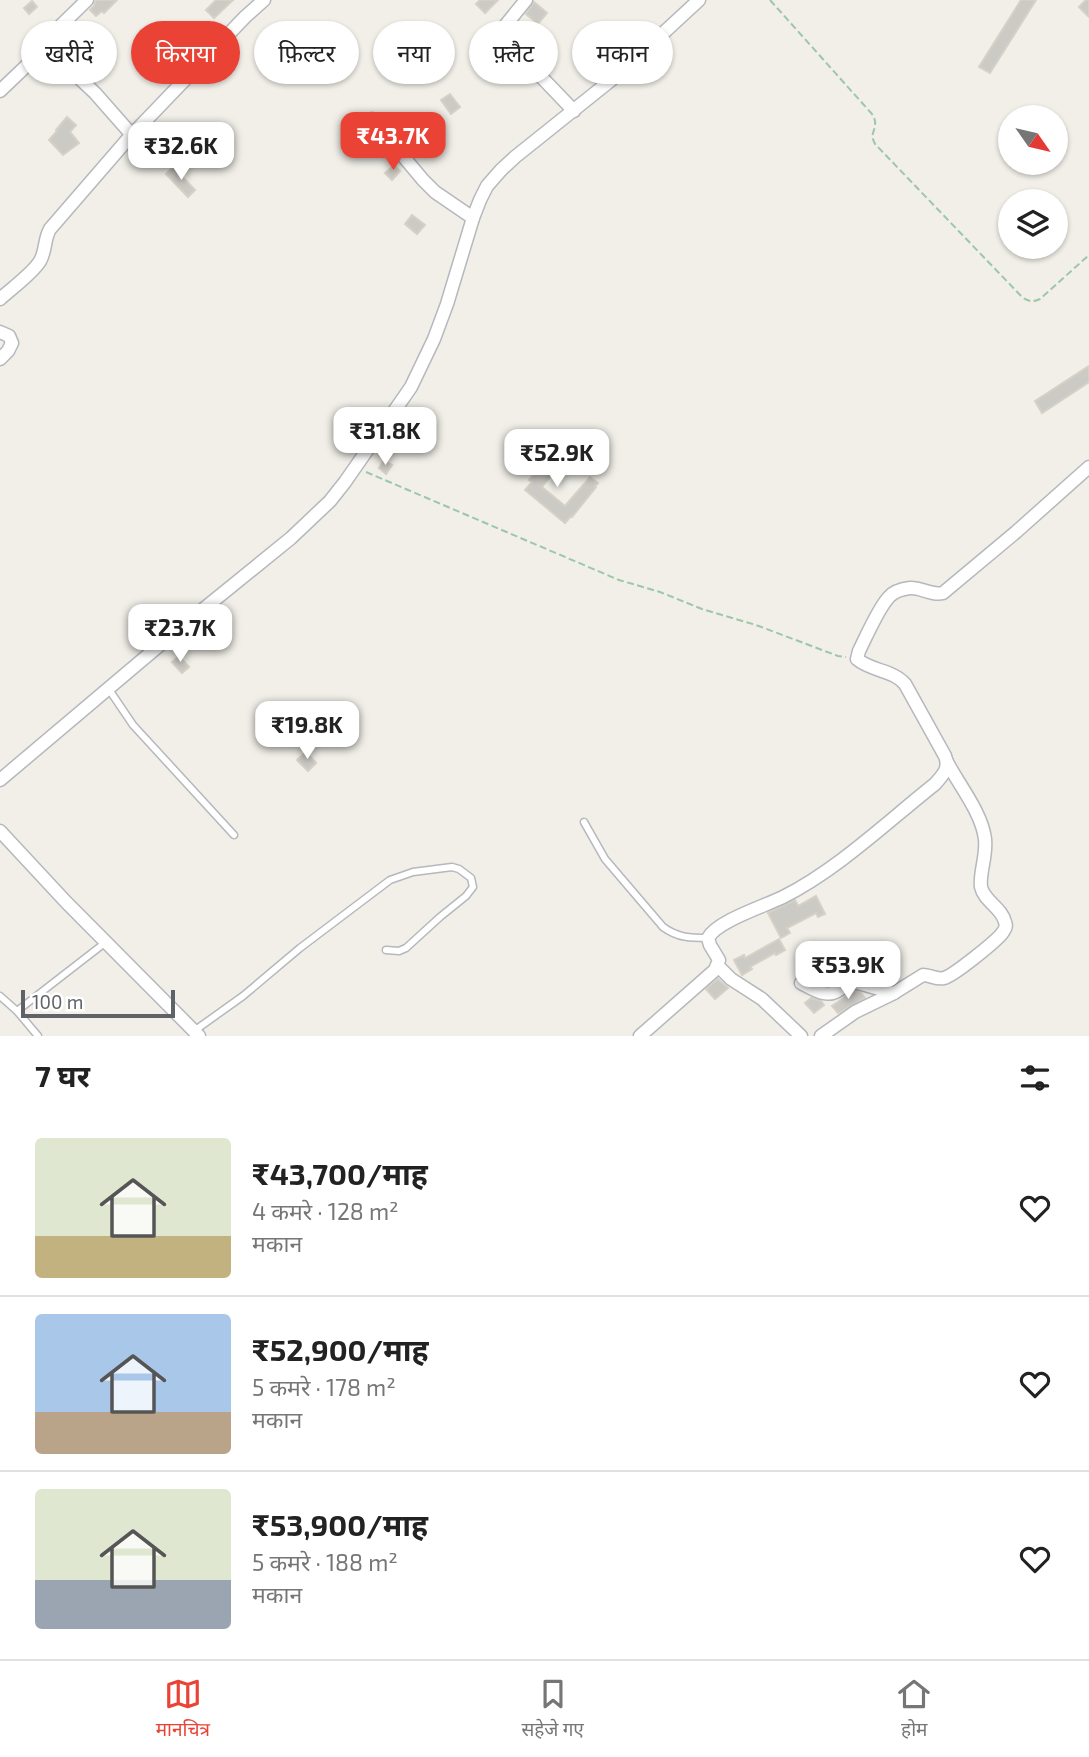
<!DOCTYPE html>
<html lang="hi">
<head>
<meta charset="utf-8">
<style>
  body { margin:0; font-family:"Exo 2","Noto Sans Devanagari",sans-serif; background:#f2f2f2; color:#222; height:100vh; display:flex; flex-direction:column; font-size:26px; white-space:nowrap }
  * { box-sizing:border-box; margin:0 }
  p { font-size:23px; color:#767676 }
  .icon { flex:none; width:38px; height:38px; fill:none; stroke:currentColor; stroke-width:2; stroke-linecap:round; stroke-linejoin:round }
  .map { position:relative; height:1036px; overflow:hidden }
  .sheet { display:flex; flex-direction:column; background:#fff; flex:1 }
  .sheet>* { flex:none }
  .top-card { position:absolute; left:21px; top:21px; width:700px; height:63px; display:flex; gap:14px }
  .needle { width:46px; rotate:124deg }
  .controls { position:absolute; left:998px; top:105px; display:grid; gap:14px }
  .controls a { display:grid; place-items:center; width:70px; height:70px; border-radius:50%; background:#fff; box-shadow:0 2px 5px #0004; font-size:35px }
  .scale { position:absolute; left:21px; bottom:18px; width:154px; box-sizing:border-box; padding-left:7px; border:4px solid #5f6368; border-top:0; font-size:19px; line-height:24px; white-space:nowrap; color:#5f6368; -webkit-text-stroke:5px #fff; paint-order:stroke }
  .price { position:absolute; translate:-50% -60px; padding:0 16px; border-radius:14px; background:#fff; color:#222; font-size:23px; line-height:46px; filter:drop-shadow(0 2px 4px #0008) }
  .price::after { content:''; position:absolute; left:50%; top:42px; width:21px; height:16px; margin-left:-10px; background:inherit; clip-path:polygon(0 0,100% 0,50% 100%) }
  .price.active { background:#ea4335; color:#fff }
  ul { padding:0; list-style:none }
  li { display:flex; align-items:center; gap:21px; height:175px; padding:0 35px }
  li+li { border-top:2px solid #e0e0e0 }
  li span { display:grid; place-items:center; flex:none; width:196px; height:140px; border-radius:7px; color:#555 }
  li>.icon { margin-inline-start:auto }
  span .icon { width:84px; height:84px; fill:#fffc; stroke-width:1 }
  li b { font-size:30px }
  h2 { display:flex; justify-content:space-between; align-items:center; height:84px; padding:0 35px; font-size:30px }
  .pill { padding:0 24px; border-radius:32px; background:#fff; box-shadow:0 2px 5px #0004; font-size:24px; line-height:63px }
  .pill.active { background:#ea4335; color:#fff }
  .tab-bar { display:flex; justify-content:space-around; align-items:center; height:98px; border-top:2px solid #e0e0e0; background:#fff; font-size:19px; color:#767676 }
  .tab-bar a { display:grid; justify-items:center; gap:4px }
  .tab-bar .active { color:#ea4335 }
  .map>svg:first-child { display:block }
</style>
</head>
<body>
<div class="map">
<svg width="1089" height="1036" viewBox="0 0 1089 1036">
  <rect width="100%" height="100%" fill="#f1efe8"/>
  <!-- building -->
  <g fill="#cccac5" stroke="#d6d1c6" stroke-width="2">
    <path d="M 96,0 L 117,0 L 104,13 L 102,11 L 96,16 L 90,10 L 94,6 Z"/>
    <path d="M 216,0 L 233,0 L 214,18 L 206,10 Z"/>
    <path d="M 480,0 L 498,0 L 485,13 L 476,4 Z"/>
    <path d="M 1021,0 L 1036,0 L 990,73 L 979,67 Z"/>
    <path d="M 1086,0 L 1089,0 L 1089,17 L 1079,7 Z"/>
    <path d="M 32,1 L 37,7 L 29,14 L 24,8 Z"/>
    <path d="M 534,2 L 547,13 L 538,24 L 526,14 Z"/>
    <path d="M 63,36 L 71,44 L 64,51 L 57,42 Z"/>
    <path d="M 481,47 L 489,55 L 479,65 L 471,56 Z"/>
    <path d="M 450,94 L 460,107 L 451,114 L 441,100 Z"/>
    <path d="M 67,117 L 76,125 L 70,132 L 79,143 L 63,155 L 49,140 L 57,131 L 56,130 Z"/>
    <path d="M 394,165 L 400,171 L 392,180 L 385,173 Z"/>
    <path d="M 173,167 L 195,190 L 188,197 L 166,174 Z"/>
    <path d="M 412,215 L 425,225 L 417,234 L 405,224 Z"/>
    <path d="M 1089,366 L 1089,382 L 1042,413 L 1035,401 Z"/>
    <path d="M 557,450 L 566,457 L 542,487 L 565,506 L 590,477 L 598,483 L 595,486 L 596,487 L 572,517 L 571,516 L 565,523 L 525,490 L 532,482 L 529,480 L 550,454 L 552,456 Z"/>
    <path d="M 384,460 L 392,465 L 386,474 L 379,468 Z"/>
    <path d="M 179,656 L 189,667 L 182,673 L 172,662 Z"/>
    <path d="M 306,752 L 316,763 L 308,771 L 297,760 Z"/>
    <path d="M 816,896 L 825,914 L 818,917 L 816,913 L 787,928 L 790,933 L 781,938 L 768,913 L 795,900 L 798,906 Z"/>
    <path d="M 779,939 L 785,950 L 776,955 L 775,953 L 750,967 L 752,969 L 742,975 L 734,960 L 744,955 L 745,958 Z"/>
    <path d="M 718,979 L 728,988 L 715,999 L 706,989 Z"/>
    <path d="M 854,991 L 861,993 L 865,998 L 838,1013 L 832,1006 Z"/>
    <path d="M 811,998 L 821,1001 L 824,1005 L 814,1013 L 805,1003 Z"/>
  </g>
  <g fill="none" stroke-linecap="round" stroke-linejoin="round">
    <!-- lane casing -->
    <g stroke="#b5b8bc" stroke-width="9">
      <g id="lane">
        <path d="M 108,688 L 133,725 L 234,835"/>
        <path d="M 584,822 L 605,859 L 663,927 C 678,938 691,938 708,938"/>
        <path d="M 0,996 L 17,1011 L 38,1036"/>
        <path d="M 17,1011 L 106,942"/>
        <path d="M 194,1031 L 243,996 L 300,948 L 390,880 L 413,872 L 452,867 L 459,869 L 471,878 L 473,887 L 466,896 L 440,917 L 406,948 L 399,951 L 386,950"/>
      </g>
    </g>
    <!-- street casing -->
    <g stroke="#b5b8bc" stroke-width="15">
      <g id="street">
        <path d="M 87,0 L 49,37 L 46,47 L 95,93 L 132,135"/>
        <path d="M 526,0 L 504,27 L 503,37 L 574,111"/>
        <path d="M 0,91 L 46,47"/>
        <path d="M 372,119 L 423,180 L 435,192 L 473,218"/>
        <path d="M 0,299 C 11,289 33,273 40,261 C 46,251 44,239 50,229 L 127,140 L 245,17 L 264,0"/>
        <path d="M 0,332 L 9,336 L 12,343 L 8,351 L 0,359"/>
        <path d="M 0,780 L 180,628 L 291,538 L 330,501 L 345,482 L 411,387 L 434,339 L 447,304 L 473,218 L 480,200 L 487,186 L 501,170 L 515,157 L 620,73 L 699,0"/>
        <path d="M 0,831 L 66,902 L 199,1036"/>
        <path d="M 718,966 L 731,979 L 762,999 L 801,1036"/>
        <path d="M 801,983 C 813,989 826,999 839,990 C 845,986 848,984 854,982 L 894,993"/>
        <path d="M 640,1036 L 715,970 L 719,960 L 710,945 L 708,938 C 717,921 765,906 783,897 C 837,870 887,822 935,784 C 943,775 950,768 945,756 L 905,684 C 893,670 871,671 857,659 L 859,651 C 866,637 879,607 889,597 C 894,591 902,589 910,588 C 921,587 931,596 943,593 L 1016,532 L 1089,467"/>
        <path d="M 821,1036 L 855,1012 L 894,993 L 923,975 C 930,975 937,980 944,978 C 953,976 998,940 1003,932 C 1005,929 1007,926 1005,922 C 1002,908 984,901 981,887 C 979,874 987,856 985,839 C 982,813 959,785 947,762"/>
      </g>
    </g>
    <!-- path -->
    <g stroke="#9cc7a9" stroke-width="2" stroke-dasharray="7 3.5" stroke-linecap="butt">
      <path d="M 770,0 L 872,114 C 878,123 874,128 872,137 L 875,144 L 1023,298 C 1030,302 1033,302 1040,299 L 1089,255"/>
      <path d="M 366,472 L 619,580 L 660,592 L 702,609 L 756,625 L 838,656 L 846,657"/>
    </g>
    <!-- lane -->
    <use href="#lane" stroke="#fff" stroke-width="6"/>
    <!-- street -->
    <use href="#street" stroke="#fff" stroke-width="12"/>
  </g>
</svg>
<div class="controls">
<a><svg class="needle" viewBox="-14 -14 28 28"><path d="M0-13l5 13h-10z" fill="#e53935"/><path d="M0 13l5-13h-10z" fill="#767676"/></svg></a>
<a><svg class="icon" aria-label="layers" viewBox="0 0 24 24"><path d="M12 4l9 5-9 5-9-5zM3 14l9 5 9-5"/></svg></a>
</div>
<div class="scale">100 m</div>
<b class="price active" style="left:393px;top:172px">₹43.7K</b>
<b class="price" style="left:181px;top:182px">₹32.6K</b>
<b class="price" style="left:385px;top:467px">₹31.8K</b>
<b class="price" style="left:557px;top:489px">₹52.9K</b>
<b class="price" style="left:180px;top:664px">₹23.7K</b>
<b class="price" style="left:307px;top:761px">₹19.8K</b>
<b class="price" style="left:848px;top:1001px">₹53.9K</b>
<div class="top-card">
<a class="pill">खरीदें</a>
<a class="pill active">किराया</a>
<a class="pill">फ़िल्टर</a>
<a class="pill">नया</a>
<a class="pill">फ़्लैट</a>
<a class="pill">मकान</a>
</div>
</div>
<section class="sheet">
<h2>7 घर<svg class="icon" aria-label="filters" viewBox="0 0 24 24"><path d="M4 7h16M4 17h16"/><circle cx="9" cy="7" r="2"/><circle cx="15" cy="17" r="2"/></svg></h2>
<ul>
<li><span style="background:linear-gradient(#dfe7d0 70%,#c2b280 0)"><svg class="icon" aria-label="home" viewBox="0 0 24 24"><path d="M3 11l9-7 9 7M6 9v11h12V9"/></svg></span><div><b>₹43,700/माह</b><p>4 कमरे · 128 m²</p><p>मकान</p></div><svg class="icon" aria-label="heart" viewBox="0 0 24 24"><path d="M12 20l-8-8c-3-5 5-10 8-4 3-6 11-1 8 4z"/></svg></li>
<li><span style="background:linear-gradient(#a9c7e8 70%,#b9a48a 0)"><svg class="icon" aria-label="home" viewBox="0 0 24 24"><path d="M3 11l9-7 9 7M6 9v11h12V9"/></svg></span><div><b>₹52,900/माह</b><p>5 कमरे · 178 m²</p><p>मकान</p></div><svg class="icon" aria-label="heart" viewBox="0 0 24 24"><path d="M12 20l-8-8c-3-5 5-10 8-4 3-6 11-1 8 4z"/></svg></li>
<li><span style="background:linear-gradient(#dfe7d0 65%,#9aa5b1 0)"><svg class="icon" aria-label="home" viewBox="0 0 24 24"><path d="M3 11l9-7 9 7M6 9v11h12V9"/></svg></span><div><b>₹53,900/माह</b><p>5 कमरे · 188 m²</p><p>मकान</p></div><svg class="icon" aria-label="heart" viewBox="0 0 24 24"><path d="M12 20l-8-8c-3-5 5-10 8-4 3-6 11-1 8 4z"/></svg></li>
</ul>
</section>
<nav class="tab-bar">
<a class="active"><svg class="icon" aria-label="map" viewBox="0 0 24 24"><path d="M3 6l6-2 6 2 6-2v14l-6 2-6-2-6 2zM9 4v14M15 6v14"/></svg>मानचित्र</a>
<a><svg class="icon" aria-label="saved" viewBox="0 0 24 24"><path d="M7 4h10v16l-5-4-5 4z"/></svg>सहेजे गए</a>
<a><svg class="icon" aria-label="home" viewBox="0 0 24 24"><path d="M3 11l9-7 9 7M6 9v11h12V9"/></svg>होम</a>
</nav>
</body>
</html>
